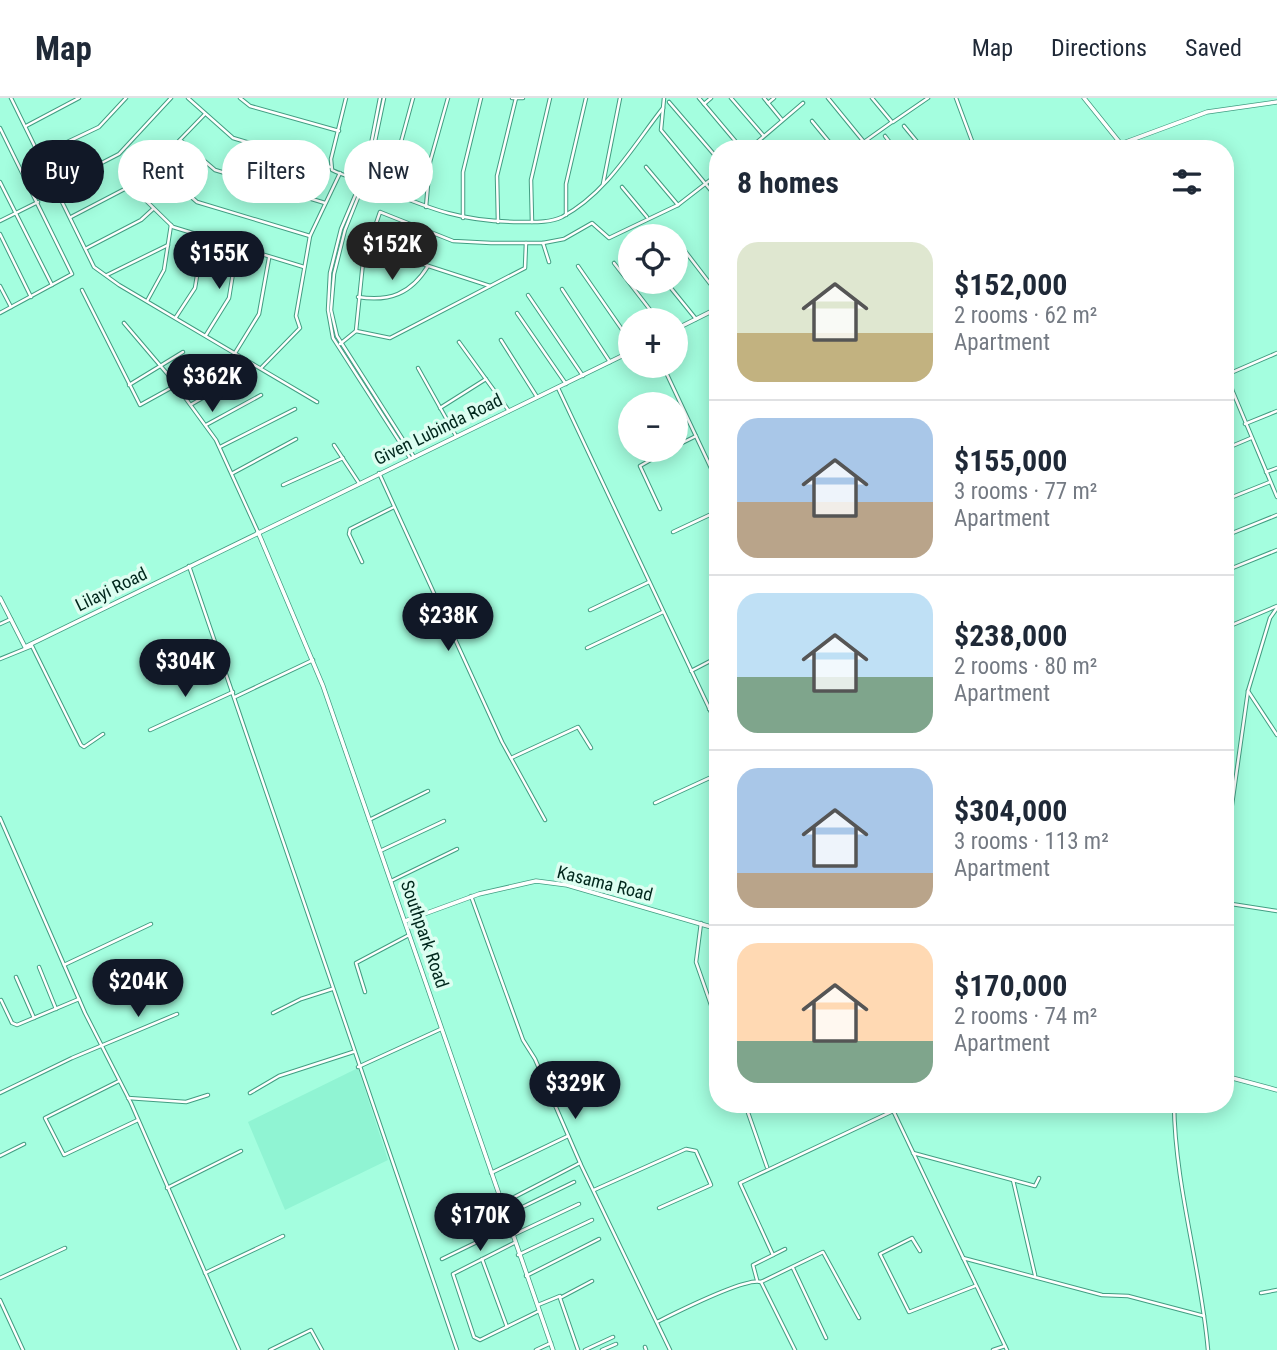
<!DOCTYPE html>
<html lang="en">
<head>
<meta charset="utf-8">
<style>
  body { margin:0; font-family:"Roboto Condensed",sans-serif; background:#f2f2f3; color:#1f2937; height:100vh; display:flex; flex-direction:column; font-size:26px; white-space:nowrap }
  * { box-sizing:border-box; margin:0 }
  p { font-size:23px; color:#747a83 }
  .icon { flex:none; width:38px; height:38px; fill:none; stroke:currentColor; stroke-width:2; stroke-linecap:round; stroke-linejoin:round }
  .map { position:relative; flex:1; overflow:hidden }
  .side { position:absolute; left:709px; top:42px; width:525px; height:973px; display:flex; flex-direction:column; background:#fff; border-radius:28px; box-shadow:0 4px 18px #0003 }
  .side>* { flex:none }
  .banner { position:absolute; left:21px; top:42px; width:583px; height:63px; display:flex; gap:14px }
  .buttons { position:absolute; left:618px; top:126px; display:grid; gap:14px }
  .buttons a { display:grid; place-items:center; width:70px; height:70px; border-radius:50%; background:#fff; box-shadow:0 4px 18px #0003; font-size:35px }
  .price { position:absolute; translate:-50% -60px; padding:0 16px; border-radius:24px; background:#111827; color:#fff; font-size:23px; line-height:46px; filter:drop-shadow(0 2px 4px #0008) }
  .price::after { content:''; position:absolute; left:50%; top:42px; width:21px; height:16px; margin-left:-10px; background:inherit; clip-path:polygon(0 0,100% 0,50% 100%) }
  .price.selected { background:#222; color:#fff }
  ul { padding:0; list-style:none }
  li { display:flex; align-items:center; gap:21px; height:175px; padding:0 28px }
  li+li { border-top:2px solid #e0e1e3 }
  li span { display:grid; place-items:center; flex:none; width:196px; height:140px; border-radius:21px; color:#555 }
  li>.icon { margin-inline-start:auto }
  span .icon { width:84px; height:84px; fill:#fffc; stroke-width:1 }
  li b { font-size:30px }
  h2 { display:flex; justify-content:space-between; align-items:center; height:84px; padding:0 28px; font-size:30px }
  .chip { padding:0 24px; border-radius:32px; background:#fff; box-shadow:0 4px 18px #0003; font-size:24px; line-height:63px }
  .chip.selected { background:#111827; color:#fff }
  header { display:flex; align-items:center; gap:42px; box-sizing:border-box; height:98px; padding:0 35px; background:#fff; border-bottom:2px solid #e0e1e3 }
  header strong { font-size:33px }
  nav { display:flex; gap:38px; margin-inline-start:auto; font-size:24px }
  .map>svg:first-child { display:block }
</style>
</head>
<body>
<header>
<strong>Map</strong>
<nav><a>Map</a><a>Directions</a><a>Saved</a></nav>
</header>
<div class="map">
<svg width="1277" height="1252" viewBox="0 0 1277 1252">
  <rect width="100%" height="100%" fill="#a4fedf"/>
  <!-- built -->
  <path fill="#90f4d3" d="M 358,970 L 388,1062 L 285,1112 L 248,1024 Z"/>
  <g fill="none" stroke-linecap="round" stroke-linejoin="round">
    <!-- minor casing -->
    <g stroke="#429d82" stroke-width="4.5">
      <g id="minor">
        <path d="M 11,0 L 94,169 L 119,187 L 317,304"/>
        <path d="M 188,0 L 233,40 L 330,69"/>
        <path d="M 240,0 L 250,8 L 339,33"/>
        <path d="M 346,0 L 331,61 L 332,72 C 346,79 362,82 377,89 C 431,111 461,124 520,124 C 534,124 549,125 562,119 C 607,95 633,48 663,10"/>
        <path d="M 380,0 L 366,72 L 341,131 L 330,175 L 328,212 L 333,240 L 410,360"/>
        <path d="M 384,0 L 369,72 L 345,132 L 334,176 L 331,212 L 337,238 L 414,359"/>
        <path d="M 512,0 L 523,0"/>
        <path d="M 664,0 L 661,32 L 718,101"/>
        <path d="M 699,0 L 742,51"/>
        <path d="M 731,0 L 763,37"/>
        <path d="M 764,0 L 782,22"/>
        <path d="M 828,0 L 864,44"/>
        <path d="M 956,0 L 975,51"/>
        <path d="M 669,4 L 718,61"/>
        <path d="M 768,5 L 774,0"/>
        <path d="M 704,6 L 711,0"/>
        <path d="M 812,23 L 835,51"/>
        <path d="M 893,24 L 928,0"/>
        <path d="M 26,28 L 79,0"/>
        <path d="M 904,28 L 923,51"/>
        <path d="M 0,30 L 72,176 L 0,215"/>
        <path d="M 885,38 L 895,51"/>
        <path d="M 180,42 L 215,72 L 325,105"/>
        <path d="M 1129,43 L 1133,51"/>
        <path d="M 749,51 L 803,5"/>
        <path d="M 854,51 L 892,24 L 872,0"/>
        <path d="M 40,57 L 99,29 L 126,0"/>
        <path d="M 155,67 L 197,104 L 310,138"/>
        <path d="M 646,69 L 678,107"/>
        <path d="M 0,84 L 52,187"/>
        <path d="M 603,86 L 620,0"/>
        <path d="M 131,88 L 173,129 L 304,169"/>
        <path d="M 55,89 L 119,56 L 171,0"/>
        <path d="M 622,89 L 647,119"/>
        <path d="M 394,96 L 395,66 L 413,0"/>
        <path d="M 426,109 L 430,64 L 448,0"/>
        <path d="M 566,117 L 566,86 L 586,0"/>
        <path d="M 71,119 L 140,83 L 205,16"/>
        <path d="M 463,120 L 463,74 L 481,0"/>
        <path d="M 0,123 L 38,104"/>
        <path d="M 498,124 L 497,78 L 516,0"/>
        <path d="M 532,124 L 531,82 L 550,0"/>
        <path d="M 0,136 L 31,199"/>
        <path d="M 713,140 L 718,146"/>
        <path d="M 543,145 L 549,164"/>
        <path d="M 367,148 L 490,188"/>
        <path d="M 87,150 L 141,122 L 153,111"/>
        <path d="M 685,153 L 718,196"/>
        <path d="M 614,165 L 658,222"/>
        <path d="M 578,168 L 630,243"/>
        <path d="M 107,177 L 168,147"/>
        <path d="M 666,184 L 696,221"/>
        <path d="M 0,188 L 11,209"/>
        <path d="M 562,191 L 610,264"/>
        <path d="M 82,192 L 140,307 L 209,269"/>
        <path d="M 528,197 L 583,278"/>
        <path d="M 358,199 C 389,204 411,196 428,168"/>
        <path d="M 147,203 L 164,172 L 171,127"/>
        <path d="M 517,215 L 566,286"/>
        <path d="M 176,219 L 195,190 L 203,141"/>
        <path d="M 124,225 L 170,279 L 216,342 L 258,434"/>
        <path d="M 356,233 L 363,164 L 380,114 L 453,143 L 491,145 L 543,145 L 564,141 L 592,125 L 609,140 L 678,107 L 718,76"/>
        <path d="M 206,237 L 229,200 L 237,150"/>
        <path d="M 501,242 L 537,299"/>
        <path d="M 459,244 L 509,313"/>
        <path d="M 340,246 L 356,233 L 390,240 L 525,170 L 526,145"/>
        <path d="M 235,255 L 259,216 L 269,160"/>
        <path d="M 663,268 L 718,385"/>
        <path d="M 261,270 L 300,230 L 296,218 L 310,138 L 340,75"/>
        <path d="M 418,270 L 456,338"/>
        <path d="M 1225,275 L 1277,399"/>
        <path d="M 1226,277 L 1277,255"/>
        <path d="M 129,287 L 183,254"/>
        <path d="M 558,290 L 718,629"/>
        <path d="M 1225,294 L 1232,291"/>
        <path d="M 192,306 L 232,283"/>
        <path d="M 440,310 L 486,281"/>
        <path d="M 1245,326 L 1277,313"/>
        <path d="M 206,327 L 261,297"/>
        <path d="M 334,347 L 359,385"/>
        <path d="M 676,348 L 696,338"/>
        <path d="M 220,349 L 295,311"/>
        <path d="M 1225,351 L 1251,340"/>
        <path d="M 1266,374 L 1277,370"/>
        <path d="M 233,375 L 296,341"/>
        <path d="M 379,375 L 502,644 L 545,722"/>
        <path d="M 283,387 L 343,360"/>
        <path d="M 1225,402 L 1270,384"/>
        <path d="M 660,411 L 640,368 L 668,352"/>
        <path d="M 673,434 L 718,413"/>
        <path d="M 1225,438 L 1277,417"/>
        <path d="M 362,464 L 349,436 L 350,431 L 394,409"/>
        <path d="M 189,468 L 457,1252"/>
        <path d="M 1225,473 L 1277,452"/>
        <path d="M 590,512 L 649,484"/>
        <path d="M 0,526 L 11,521"/>
        <path d="M 1225,530 L 1277,508"/>
        <path d="M 587,550 L 663,514"/>
        <path d="M 0,561 L 32,548 L 81,647 L 84,649 L 103,636"/>
        <path d="M 691,573 L 718,559"/>
        <path d="M 1248,593 L 1277,637"/>
        <path d="M 235,599 L 313,562"/>
        <path d="M 709,611 L 718,607"/>
        <path d="M 150,632 L 233,594"/>
        <path d="M 511,660 L 578,629 L 591,650"/>
        <path d="M 655,705 L 718,676"/>
        <path d="M 0,720 L 85,915 L 131,1005 L 239,1252"/>
        <path d="M 369,722 L 428,693"/>
        <path d="M 380,753 L 444,723"/>
        <path d="M 1225,756 L 1248,593 L 1270,520 L 1277,510"/>
        <path d="M 391,783 L 457,751"/>
        <path d="M 471,798 L 523,942 L 535,961 L 581,1067 L 670,1252"/>
        <path d="M 1225,805 L 1277,813"/>
        <path d="M 701,825 L 696,864 L 718,927"/>
        <path d="M 64,867 L 151,826"/>
        <path d="M 39,869 L 56,911"/>
        <path d="M 16,879 L 34,920"/>
        <path d="M 365,894 L 356,865 L 409,837"/>
        <path d="M 1,902 L 12,925 L 17,927 L 79,901"/>
        <path d="M 273,915 L 301,901 L 332,891"/>
        <path d="M 358,969 L 441,931"/>
        <path d="M 119,983 L 45,1020 L 64,1057 L 138,1022"/>
        <path d="M 0,995 L 72,960 L 177,916"/>
        <path d="M 250,995 L 279,978 L 353,954"/>
        <path d="M 128,1000 L 186,1004 L 208,997"/>
        <path d="M 745,1006 L 767,1069"/>
        <path d="M 890,1006 L 1007,1252"/>
        <path d="M 1174,1006 C 1175,1090 1201,1169 1208,1252"/>
        <path d="M 913,1055 L 1035,1088 L 1039,1080"/>
        <path d="M 0,1058 L 24,1046"/>
        <path d="M 491,1075 L 568,1038"/>
        <path d="M 1013,1082 L 1035,1177"/>
        <path d="M 167,1090 L 241,1053"/>
        <path d="M 594,1092 L 686,1051 L 696,1053 L 711,1087 L 659,1110"/>
        <path d="M 501,1106 L 580,1065"/>
        <path d="M 504,1118 L 574,1084"/>
        <path d="M 511,1138 L 579,1106"/>
        <path d="M 514,1145 L 453,1176 L 474,1239 L 480,1242 L 539,1213"/>
        <path d="M 920,1153 L 912,1140 L 880,1156 L 909,1214 L 975,1188"/>
        <path d="M 518,1157 L 592,1122"/>
        <path d="M 773,1157 L 740,1085 L 893,1013"/>
        <path d="M 963,1160 L 1102,1197 L 1128,1198 L 1204,1218"/>
        <path d="M 442,1161 L 508,1129"/>
        <path d="M 482,1161 L 507,1229"/>
        <path d="M 793,1170 L 826,1240"/>
        <path d="M 205,1175 L 283,1138"/>
        <path d="M 526,1178 L 599,1141"/>
        <path d="M 0,1180 L 65,1150"/>
        <path d="M 757,1182 L 753,1167 L 785,1151"/>
        <path d="M 761,1184 L 795,1252"/>
        <path d="M 1261,1195 L 1277,1192"/>
        <path d="M 0,1202 L 23,1252"/>
        <path d="M 538,1207 L 560,1198"/>
        <path d="M 657,1224 C 675,1215 746,1179 761,1184 L 823,1154 L 859,1220"/>
        <path d="M 645,1249 L 646,1252"/>
        <path d="M 270,1252 L 311,1232 L 322,1252"/>
        <path d="M 536,1252 L 551,1245"/>
        <path d="M 578,1252 L 560,1200 L 592,1183"/>
        <path d="M 585,1252 L 613,1239"/>
        <path d="M 602,1252 L 616,1246"/>
        <path d="M 993,1252 L 1005,1248"/>
      </g>
    </g>
    <!-- tertiary casing -->
    <g stroke="#429d82" stroke-width="5">
      <g id="tertiary">
        <path d="M 1084,0 L 1121,46"/>
        <path d="M 1107,51 L 1207,14 L 1277,4"/>
        <path d="M 676,231 L 718,210"/>
        <path d="M 258,434 L 323,588 L 553,1252"/>
        <path d="M 0,500 L 25,549 L 29,547 L 630,254"/>
        <path d="M 405,823 L 479,796 L 536,783 L 567,787 L 718,831"/>
        <path d="M 1225,978 L 1277,992"/>
      </g>
    </g>
    <!-- minor -->
    <use href="#minor" stroke="#fff" stroke-width="2.5"/>
    <!-- tertiary -->
    <use href="#tertiary" stroke="#fff" stroke-width="3.5"/>
  </g>
  <g text-anchor="middle" dominant-baseline="central" stroke-width="7" stroke-linejoin="round" paint-order="stroke">
    <!-- street labels -->
    <g font-size="18" fill="#00271c" stroke="#ddfef1">
      <text transform="translate(438 331) rotate(-26)">Given Lubinda Road</text>
      <text transform="translate(111 491) rotate(-26)">Lilayi Road</text>
      <text transform="translate(605 785) rotate(14)">Kasama Road</text>
      <text transform="translate(425 836) rotate(71)">Southpark Road</text>
    </g>
  </g>
</svg>
<div class="buttons">
<a><svg class="icon" aria-label="locate" viewBox="0 0 24 24"><circle cx="12" cy="12" r="6"/><path d="M12 2v4M12 18v4M2 12h4M18 12h4"/></svg></a>
<a>+</a>
<a>−</a>
</div>
<b class="price selected" style="left:392px;top:184px">$152K</b>
<b class="price" style="left:219px;top:193px">$155K</b>
<b class="price" style="left:212px;top:316px">$362K</b>
<b class="price" style="left:448px;top:555px">$238K</b>
<b class="price" style="left:185px;top:601px">$304K</b>
<b class="price" style="left:138px;top:921px">$204K</b>
<b class="price" style="left:575px;top:1023px">$329K</b>
<b class="price" style="left:480px;top:1155px">$170K</b>
<div class="banner">
<a class="chip selected">Buy</a>
<a class="chip">Rent</a>
<a class="chip">Filters</a>
<a class="chip">New</a>
</div>
<section class="side">
<h2>8 homes<svg class="icon" aria-label="filters" viewBox="0 0 24 24"><path d="M4 7h16M4 17h16"/><circle cx="9" cy="7" r="2"/><circle cx="15" cy="17" r="2"/></svg></h2>
<ul>
<li><span style="background:linear-gradient(#dfe7d0 65%,#c2b280 0)"><svg class="icon" aria-label="home" viewBox="0 0 24 24"><path d="M3 11l9-7 9 7M6 9v11h12V9"/></svg></span><div><b>$152,000</b><p>2 rooms · 62 m²</p><p>Apartment</p></div></li>
<li><span style="background:linear-gradient(#a9c7e8 60%,#b9a48a 0)"><svg class="icon" aria-label="home" viewBox="0 0 24 24"><path d="M3 11l9-7 9 7M6 9v11h12V9"/></svg></span><div><b>$155,000</b><p>3 rooms · 77 m²</p><p>Apartment</p></div></li>
<li><span style="background:linear-gradient(#bfe0f5 60%,#7fa58c 0)"><svg class="icon" aria-label="home" viewBox="0 0 24 24"><path d="M3 11l9-7 9 7M6 9v11h12V9"/></svg></span><div><b>$238,000</b><p>2 rooms · 80 m²</p><p>Apartment</p></div></li>
<li><span style="background:linear-gradient(#a9c7e8 75%,#b9a48a 0)"><svg class="icon" aria-label="home" viewBox="0 0 24 24"><path d="M3 11l9-7 9 7M6 9v11h12V9"/></svg></span><div><b>$304,000</b><p>3 rooms · 113 m²</p><p>Apartment</p></div></li>
<li><span style="background:linear-gradient(#ffd9b3 70%,#7fa58c 0)"><svg class="icon" aria-label="home" viewBox="0 0 24 24"><path d="M3 11l9-7 9 7M6 9v11h12V9"/></svg></span><div><b>$170,000</b><p>2 rooms · 74 m²</p><p>Apartment</p></div></li>
</ul>
</section>
</div>
</body>
</html>
